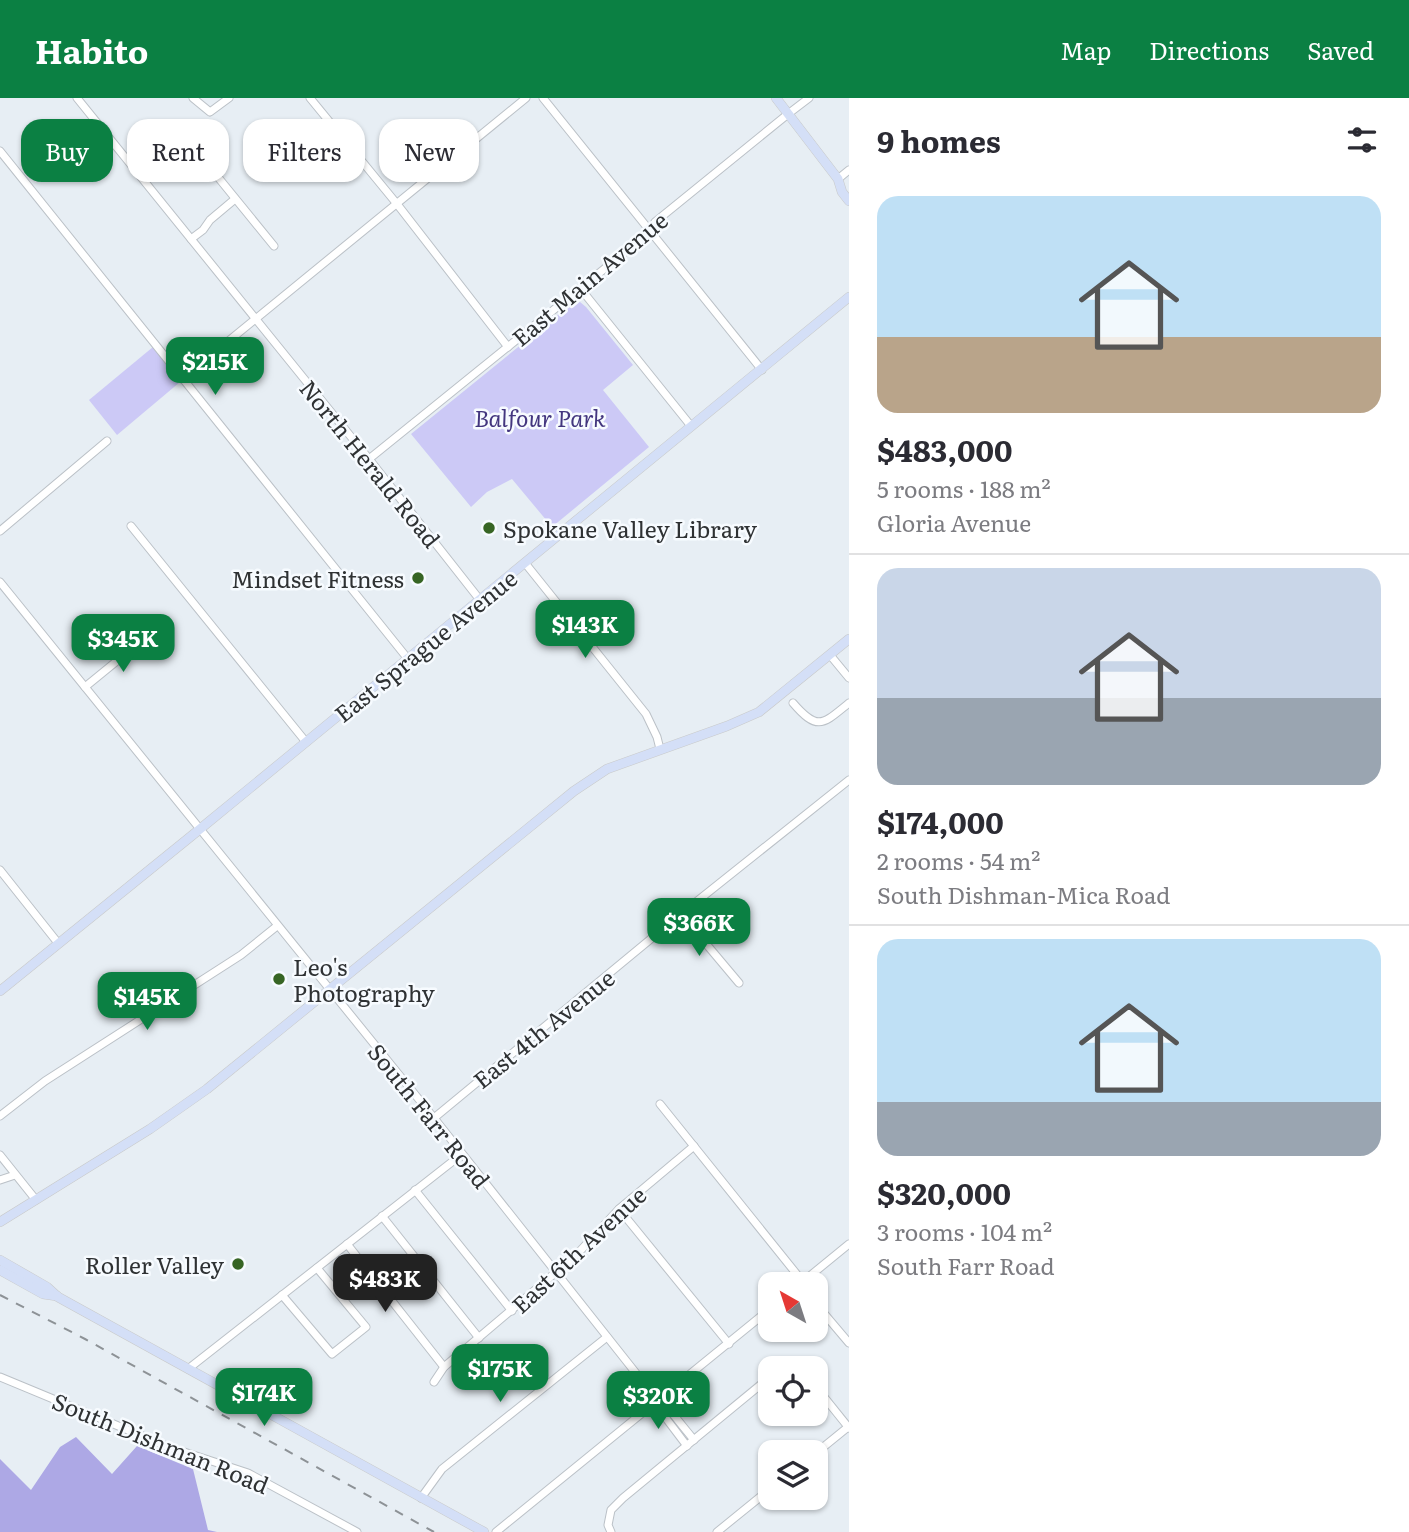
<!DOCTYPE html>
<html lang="en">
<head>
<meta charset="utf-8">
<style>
  body { margin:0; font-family:Literata,serif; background:#f7f7f7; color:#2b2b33; height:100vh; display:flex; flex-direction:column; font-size:26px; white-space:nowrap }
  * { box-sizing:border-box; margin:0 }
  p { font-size:23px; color:#7c7c81 }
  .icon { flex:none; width:38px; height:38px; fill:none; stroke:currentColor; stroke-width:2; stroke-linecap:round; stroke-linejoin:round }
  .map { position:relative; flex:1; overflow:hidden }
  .sheet { display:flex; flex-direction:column; background:#fff; width:560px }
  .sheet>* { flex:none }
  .hud { position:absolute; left:21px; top:21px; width:665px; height:63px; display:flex; gap:14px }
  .needle { width:46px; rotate:321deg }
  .buttons { position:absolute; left:758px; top:1174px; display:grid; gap:14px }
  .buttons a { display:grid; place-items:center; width:70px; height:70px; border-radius:14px; background:#fff; box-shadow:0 2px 5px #0004; font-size:35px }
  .price { position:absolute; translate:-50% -60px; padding:0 16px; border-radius:14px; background:#0b8043; color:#fff; font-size:23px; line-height:46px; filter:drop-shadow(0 2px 4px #0008) }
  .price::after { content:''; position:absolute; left:50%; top:42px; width:21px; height:16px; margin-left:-10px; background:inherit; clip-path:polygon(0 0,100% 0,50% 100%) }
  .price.active { background:#222; color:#fff }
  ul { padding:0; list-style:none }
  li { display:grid; align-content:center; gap:14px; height:371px; padding:0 28px }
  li+li { border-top:2px solid #e1e1e2 }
  li span { display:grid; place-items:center; height:217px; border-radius:21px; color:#555 }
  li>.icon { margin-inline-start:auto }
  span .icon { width:126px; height:126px; fill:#fffc; stroke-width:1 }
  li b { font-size:30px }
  h2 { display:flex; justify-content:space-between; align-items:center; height:84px; padding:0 28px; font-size:30px }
  .pill { padding:0 24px; border-radius:21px; background:#fff; box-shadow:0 2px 5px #0004; font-size:24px; line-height:63px }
  .pill.active { background:#0b8043; color:#fff }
  header { display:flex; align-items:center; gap:42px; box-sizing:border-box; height:98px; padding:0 35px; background:#0b8043; color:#fff }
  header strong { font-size:33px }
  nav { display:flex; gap:38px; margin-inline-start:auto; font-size:24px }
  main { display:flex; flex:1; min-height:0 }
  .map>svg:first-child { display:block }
</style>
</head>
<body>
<header>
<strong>Habito</strong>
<nav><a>Map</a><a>Directions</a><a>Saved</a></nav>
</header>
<main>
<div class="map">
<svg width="849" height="1434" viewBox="0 0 849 1434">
  <rect width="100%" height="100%" fill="#e7eef4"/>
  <!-- green -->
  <g fill="#ccc9f6">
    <path d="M 580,204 L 586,209 L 633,267 L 603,292 L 649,349 L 552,429 L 512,381 L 487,394 L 471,409 L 411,336 L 570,207 Z"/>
    <path d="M 153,249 L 180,284 L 117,337 L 89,302 Z"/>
  </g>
  <!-- forest -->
  <path fill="#ada8e5" d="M 76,1339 L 112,1376 L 137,1348 L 193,1371 L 208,1432 L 217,1434 L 0,1434 L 0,1361 L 31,1392 L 60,1349 Z"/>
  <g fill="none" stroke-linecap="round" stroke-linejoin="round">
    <!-- minor casing -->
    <g stroke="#bbc1c7" stroke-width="9">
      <g id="minor">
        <path d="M 77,0 L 369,361 L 480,502"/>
        <path d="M 193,0 L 210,14 L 229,0"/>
        <path d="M 310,0 L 397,106 L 508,249"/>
        <path d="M 543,0 L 762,272"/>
        <path d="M 0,53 L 408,561"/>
        <path d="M 204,62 L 274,148"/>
        <path d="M 838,81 L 849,72"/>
        <path d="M 191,141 L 203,132 L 210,122 L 235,101"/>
        <path d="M 580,190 L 691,328"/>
        <path d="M 182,281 L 526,0"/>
        <path d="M 369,361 L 645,138 L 655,124 L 788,16 L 809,0"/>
        <path d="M 131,428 L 306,644"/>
        <path d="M 0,433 L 107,343"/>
        <path d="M 525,465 L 646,616 L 657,639 L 660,651"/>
        <path d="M 0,484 L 434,1020 L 658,1303 L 668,1310 L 694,1342"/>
        <path d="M 113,529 L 131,551"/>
        <path d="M 830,557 L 849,580"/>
        <path d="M 85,589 L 145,540"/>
        <path d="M 793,605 C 818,634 823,626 849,605"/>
        <path d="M 0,772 L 58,845"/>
        <path d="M 681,816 L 739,885"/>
        <path d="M 660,1006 L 803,1184"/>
        <path d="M 0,1018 L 45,983 L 241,857 L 277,828"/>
        <path d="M 434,1020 L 681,816 L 849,682"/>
        <path d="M 0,1057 L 36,1102"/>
        <path d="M 0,1082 L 15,1077"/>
        <path d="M 415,1092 L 512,1213"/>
        <path d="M 619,1111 L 729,1246"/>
        <path d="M 382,1118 L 479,1240"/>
        <path d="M 347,1146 L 444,1269"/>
        <path d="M 800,1186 L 849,1146"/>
        <path d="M 282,1197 L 332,1256 L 366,1229 L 317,1170"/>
        <path d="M 816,1206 L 849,1245"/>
        <path d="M 188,1271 L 462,1056"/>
        <path d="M 0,1279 L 169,1349 L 248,1375 L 357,1434"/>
        <path d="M 434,1284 L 444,1269 L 555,1175 L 580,1153 L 619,1111 L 694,1048"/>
        <path d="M 816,1289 L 849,1330"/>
        <path d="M 659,1304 L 662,1315 L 687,1348"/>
        <path d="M 816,1355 L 848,1329"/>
        <path d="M 421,1400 L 442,1371 L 607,1239"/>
        <path d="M 496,1434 L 770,1211"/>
        <path d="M 611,1434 L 608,1427 L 611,1412 L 623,1400 L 770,1279"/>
        <path d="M 717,1434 L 770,1391"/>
      </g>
    </g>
    <!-- major casing -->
    <g stroke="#c9caca" stroke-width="10">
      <g id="major">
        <path d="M 776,0 L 838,81 L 842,94 L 849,103"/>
        <path d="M 0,893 L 200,731 L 849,199"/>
        <path d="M 0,1124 L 150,1031 L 207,991 L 574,693 L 607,671 L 727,628 L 759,614 L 849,541"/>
        <path d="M 0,1162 L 47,1189 L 58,1199 L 484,1434"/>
        <path d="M 0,1172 L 43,1196 L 57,1198"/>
      </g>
    </g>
    <!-- minor -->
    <use href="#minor" stroke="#fff" stroke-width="7"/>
    <!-- major -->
    <use href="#major" stroke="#d4dff7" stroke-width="9"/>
    <!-- rail -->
    <path stroke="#8d9296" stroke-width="2" stroke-dasharray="9 9" stroke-linecap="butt" d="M 0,1197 L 85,1241 L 434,1434"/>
  </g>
  <!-- markers -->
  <g fill="#376524" stroke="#f7fbff" stroke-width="2.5">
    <circle cx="489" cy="430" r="7"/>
    <circle cx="418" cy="480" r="7"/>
    <circle cx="279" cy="881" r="7"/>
    <circle cx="238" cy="1166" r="7"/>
  </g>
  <g text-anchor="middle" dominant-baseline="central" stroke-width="5" stroke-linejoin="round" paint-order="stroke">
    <!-- street labels -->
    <g font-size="23" fill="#2f3234" stroke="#f7fbff">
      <text transform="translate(589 180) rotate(-40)">East Main Avenue</text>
      <text transform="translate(371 365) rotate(51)">North Herald Road</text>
      <text transform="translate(425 547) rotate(-39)">East Sprague Avenue</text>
      <text transform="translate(543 930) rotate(-39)">East 4th Avenue</text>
      <text transform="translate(430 1017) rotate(51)">South Farr Road</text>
      <text transform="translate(578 1151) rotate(-43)">East 6th Avenue</text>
      <text transform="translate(161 1344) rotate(22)">South Dishman Road</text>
    </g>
    <!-- park labels -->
    <g font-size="23" font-style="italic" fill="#43367f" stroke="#f7fbff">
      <text x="540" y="319">Balfour Park</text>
    </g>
    <!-- poi labels -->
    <g font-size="23" fill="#2f3234" stroke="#f7fbff" text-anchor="start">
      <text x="503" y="430">Spokane Valley Library</text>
      <text x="404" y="480" text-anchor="end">Mindset Fitness</text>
      <text x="293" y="868">Leo's<tspan x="293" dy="26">Photography</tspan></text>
      <text x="224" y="1166" text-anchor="end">Roller Valley</text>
    </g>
  </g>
</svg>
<div class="buttons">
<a><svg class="needle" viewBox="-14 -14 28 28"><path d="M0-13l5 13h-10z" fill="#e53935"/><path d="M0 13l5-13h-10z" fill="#7c7c81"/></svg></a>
<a><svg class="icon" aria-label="locate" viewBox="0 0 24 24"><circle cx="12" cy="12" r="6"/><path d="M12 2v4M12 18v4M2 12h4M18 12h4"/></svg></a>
<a><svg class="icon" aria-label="layers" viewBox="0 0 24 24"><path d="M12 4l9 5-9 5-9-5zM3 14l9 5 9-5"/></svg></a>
</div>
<b class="price" style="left:215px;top:299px">$215K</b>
<b class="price" style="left:585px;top:562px">$143K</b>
<b class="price" style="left:123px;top:576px">$345K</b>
<b class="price" style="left:699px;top:860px">$366K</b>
<b class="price" style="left:147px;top:934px">$145K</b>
<b class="price active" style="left:385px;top:1216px">$483K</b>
<b class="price" style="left:500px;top:1306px">$175K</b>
<b class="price" style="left:264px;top:1330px">$174K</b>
<b class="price" style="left:658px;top:1333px">$320K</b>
<div class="hud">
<a class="pill active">Buy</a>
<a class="pill">Rent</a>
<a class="pill">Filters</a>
<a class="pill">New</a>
</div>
</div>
<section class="sheet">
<h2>9 homes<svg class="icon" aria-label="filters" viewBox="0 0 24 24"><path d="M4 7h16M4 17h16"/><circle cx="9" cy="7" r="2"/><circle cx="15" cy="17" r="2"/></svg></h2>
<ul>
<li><span style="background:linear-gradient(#bfe0f5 65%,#b9a48a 0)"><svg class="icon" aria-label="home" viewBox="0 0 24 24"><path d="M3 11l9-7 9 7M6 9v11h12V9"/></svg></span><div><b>$483,000</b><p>5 rooms · 188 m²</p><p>Gloria Avenue</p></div></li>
<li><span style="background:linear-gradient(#c9d6e8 60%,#9aa5b1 0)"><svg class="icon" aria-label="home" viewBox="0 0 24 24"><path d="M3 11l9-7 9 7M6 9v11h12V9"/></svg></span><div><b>$174,000</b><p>2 rooms · 54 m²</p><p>South Dishman-Mica Road</p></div></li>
<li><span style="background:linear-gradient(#bfe0f5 75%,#9aa5b1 0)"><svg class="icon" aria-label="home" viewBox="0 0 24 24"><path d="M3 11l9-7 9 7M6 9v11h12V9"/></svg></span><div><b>$320,000</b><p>3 rooms · 104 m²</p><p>South Farr Road</p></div></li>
</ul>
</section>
</main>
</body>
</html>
